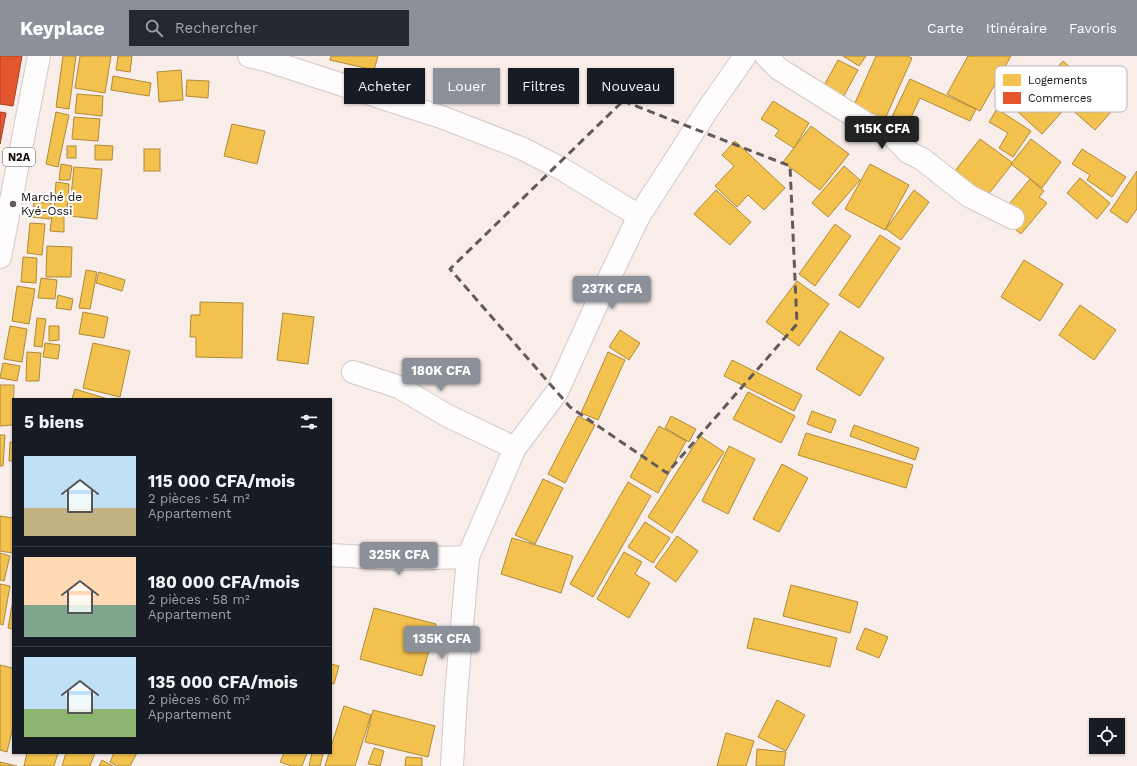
<!DOCTYPE html>
<html lang="fr">
<head>
<meta charset="utf-8">
<style>
  body { margin:0; font-family:"Work Sans",sans-serif; background:#242831; color:#f1f3f6; height:100vh; display:flex; flex-direction:column; font-size:15px; white-space:nowrap }
  * { box-sizing:border-box; margin:0 }
  p { font-size:13px; color:#9ea1a6 }
  .icon { flex:none; width:22px; height:22px; fill:none; stroke:currentColor; stroke-width:2; stroke-linecap:round; stroke-linejoin:round }
  .map { position:relative; flex:1; overflow:hidden }
  .panel { position:absolute; left:12px; top:342px; width:320px; height:356px; display:flex; flex-direction:column; background:#171b24; border-radius:0px; box-shadow:0 1px 3px #0004 }
  .panel>* { flex:none }
  .banner { position:absolute; left:344px; top:12px; width:380px; height:36px; display:flex; gap:8px }
  .tools { position:absolute; left:1089px; top:662px; display:grid; gap:8px }
  .tools a { display:grid; place-items:center; width:36px; height:36px; border-radius:0px; background:#171b24; box-shadow:0 1px 3px #0004; font-size:20px }
  .price { position:absolute; translate:-50% -34px; padding:0 9px; border-radius:4px; background:#8c9099; color:#fff; font-size:13px; line-height:26px; filter:drop-shadow(0 1px 2px #0008) }
  .price::after { content:''; position:absolute; left:50%; top:24px; width:12px; height:9px; margin-left:-6px; background:inherit; clip-path:polygon(0 0,100% 0,50% 100%) }
  .price.current { background:#222; color:#fff }
  ul { padding:0; list-style:none }
  li { display:flex; align-items:center; gap:12px; height:100px; padding:0 12px }
  li+li { border-top:1px solid #363941 }
  li span { display:grid; place-items:center; flex:none; width:112px; height:80px; border-radius:0px; color:#555 }
  li>.icon { margin-inline-start:auto }
  span .icon { width:48px; height:48px; fill:#fffc; stroke-width:1 }
  li b { font-size:17px }
  h2 { display:flex; justify-content:space-between; align-items:center; height:48px; padding:0 12px; font-size:17px }
  .pill { padding:0 14px; border-radius:0px; background:#171b24; box-shadow:0 1px 3px #0004; font-size:14px; line-height:36px }
  .pill.current { background:#8c9099; color:#fff }
  header { display:flex; align-items:center; gap:24px; box-sizing:border-box; height:56px; padding:0 20px; background:#8c9099; color:#fff }
  header strong { font-size:19px }
  nav { display:flex; gap:22px; margin-inline-start:auto; font-size:14px }
  .search { width:280px; height:36px; background:#242831; display:flex; align-items:center; gap:10px; box-sizing:border-box; padding:0 14px; border-radius:0px; color:#9ea1a6; font-size:15px }
  .map>svg:first-child { display:block }
</style>
</head>
<body>
<header>
<strong>Keyplace</strong>
<div class="search"><svg class="icon" aria-label="search" viewBox="0 0 24 24"><circle cx="10" cy="10" r="6"/><path d="M15 15l6 6"/></svg>Rechercher</div>
<nav><a>Carte</a><a>Itinéraire</a><a>Favoris</a></nav>
</header>
<div class="map">
<svg width="1137" height="710" viewBox="0 0 1137 710">
  <rect width="100%" height="100%" fill="#f8ede9"/>
  <!-- homes -->
  <g fill="#f2c14e" stroke="#af8a39">
    <path d="M 63,0 L 76,0 L 69,53 L 56,51 Z"/>
    <path d="M 80,0 L 111,0 L 105,37 L 75,32 Z"/>
    <path d="M 118,0 L 132,0 L 130,16 L 116,14 Z"/>
    <path d="M 331,0 L 378,0 L 374,14 L 330,4 Z"/>
    <path d="M 843,0 L 866,0 L 859,10 Z"/>
    <path d="M 876,0 L 907,0 L 912,2 L 877,81 L 846,67 Z"/>
    <path d="M 968,0 L 1011,0 L 980,55 L 947,38 Z"/>
    <path d="M 838,4 L 858,14 L 834,58 L 814,48 Z"/>
    <path d="M 1063,5 L 1088,27 L 1042,78 L 1017,55 Z"/>
    <path d="M 181,14 L 183,44 L 159,46 L 157,16 Z"/>
    <path d="M 113,20 L 151,27 L 149,40 L 111,34 Z"/>
    <path d="M 910,23 L 976,53 L 970,65 L 920,42 L 896,94 L 880,86 Z"/>
    <path d="M 187,24 L 209,25 L 208,42 L 186,40 Z"/>
    <path d="M 1085,34 L 1111,56 L 1095,74 L 1070,52 Z"/>
    <path d="M 77,38 L 103,40 L 102,60 L 75,57 Z"/>
    <path d="M 773,45 L 809,67 L 794,92 L 775,80 L 779,74 L 761,63 Z"/>
    <path d="M 997,53 L 1031,75 L 1013,101 L 999,92 L 1008,77 L 989,66 Z"/>
    <path d="M 56,56 L 69,59 L 58,111 L 46,108 Z"/>
    <path d="M 74,61 L 100,63 L 98,85 L 72,83 Z"/>
    <path d="M 232,68 L 265,75 L 257,108 L 224,100 Z"/>
    <path d="M 811,70 L 849,98 L 820,134 L 783,106 Z"/>
    <path d="M 980,83 L 1013,107 L 976,154 L 944,129 Z"/>
    <path d="M 1031,83 L 1061,106 L 1042,132 L 1011,108 Z"/>
    <path d="M 735,85 L 785,132 L 764,154 L 748,139 L 737,151 L 715,130 L 734,110 L 722,99 Z"/>
    <path d="M 95,89 L 113,90 L 112,104 L 95,104 Z"/>
    <rect x="67" y="90" width="9" height="12"/>
    <rect x="144" y="93" width="16" height="22"/>
    <path d="M 1082,93 L 1126,121 L 1112,141 L 1087,124 L 1090,119 L 1072,108 Z"/>
    <path d="M 61,108 L 72,110 L 70,124 L 59,124 Z"/>
    <path d="M 870,108 L 909,129 L 885,174 L 845,153 Z"/>
    <path d="M 844,110 L 860,124 L 828,161 L 812,147 Z"/>
    <path d="M 74,111 L 102,113 L 97,163 L 69,160 Z"/>
    <path d="M 1137,115 L 1137,153 L 1127,167 L 1110,155 Z"/>
    <path d="M 1080,122 L 1110,147 L 1097,163 L 1067,137 Z"/>
    <path d="M 1030,123 L 1044,135 L 1039,141 L 1047,147 L 1021,178 L 999,160 Z"/>
    <path d="M 56,126 L 69,128 L 67,155 L 54,154 Z"/>
    <path d="M 716,134 L 751,166 L 730,189 L 694,158 Z"/>
    <path d="M 914,134 L 929,146 L 901,184 L 886,173 Z"/>
    <path d="M 34,146 L 51,147 L 50,163 L 32,161 Z"/>
    <path d="M 52,159 L 64,159 L 64,176 L 50,175 Z"/>
    <path d="M 30,167 L 45,168 L 42,199 L 27,197 Z"/>
    <path d="M 835,168 L 851,180 L 815,230 L 799,218 Z"/>
    <path d="M 880,179 L 900,192 L 859,252 L 839,239 Z"/>
    <path d="M 47,190 L 72,191 L 71,221 L 46,221 Z"/>
    <path d="M 23,201 L 37,202 L 36,227 L 21,226 Z"/>
    <path d="M 1024,204 L 1063,228 L 1040,265 L 1001,241 Z"/>
    <path d="M 86,214 L 97,216 L 90,253 L 79,252 Z"/>
    <path d="M 99,216 L 125,224 L 122,235 L 96,227 Z"/>
    <path d="M 41,222 L 57,224 L 55,243 L 38,242 Z"/>
    <path d="M 797,225 L 829,248 L 799,290 L 766,266 Z"/>
    <path d="M 17,230 L 35,233 L 29,268 L 12,265 Z"/>
    <path d="M 58,239 L 73,243 L 71,254 L 56,252 Z"/>
    <path d="M 200,246 L 243,247 L 242,302 L 196,301 L 196,281 L 190,281 L 191,259 L 200,259 Z"/>
    <path d="M 1080,249 L 1116,274 L 1094,304 L 1059,279 Z"/>
    <path d="M 83,256 L 108,261 L 104,282 L 79,278 Z"/>
    <path d="M 283,257 L 314,261 L 308,308 L 277,304 Z"/>
    <path d="M 37,262 L 46,263 L 42,291 L 34,290 Z"/>
    <path d="M 10,270 L 27,273 L 22,306 L 4,303 Z"/>
    <path d="M 49,270 L 59,270 L 59,284 L 49,285 Z"/>
    <path d="M 620,274 L 640,287 L 629,304 L 609,291 Z"/>
    <path d="M 840,275 L 884,302 L 860,340 L 816,313 Z"/>
    <path d="M 45,287 L 60,289 L 58,303 L 43,301 Z"/>
    <path d="M 93,287 L 130,295 L 120,341 L 83,332 Z"/>
    <path d="M 27,296 L 41,297 L 39,325 L 26,325 Z"/>
    <path d="M 608,296 L 625,304 L 598,364 L 581,357 Z"/>
    <path d="M 732,304 L 802,339 L 794,355 L 724,320 Z"/>
    <path d="M 3,307 L 20,310 L 17,325 L 0,322 Z"/>
    <path d="M 0,329 L 14,329 L 13,369 L 0,370 Z"/>
    <path d="M 75,333 L 108,343 L 72,343 Z"/>
    <path d="M 748,336 L 795,360 L 781,387 L 733,363 Z"/>
    <path d="M 812,355 L 836,364 L 831,377 L 807,368 Z"/>
    <path d="M 578,360 L 595,369 L 565,427 L 548,418 Z"/>
    <path d="M 671,360 L 696,373 L 689,386 L 665,372 Z"/>
    <path d="M 854,369 L 919,392 L 915,404 L 850,380 Z"/>
    <path d="M 659,370 L 686,385 L 658,437 L 630,421 Z"/>
    <path d="M 806,377 L 913,409 L 906,432 L 798,399 Z"/>
    <path d="M 0,379 L 5,379 L 3,410 L 0,410 Z"/>
    <path d="M 700,380 L 724,396 L 672,477 L 648,461 Z"/>
    <path d="M 10,386 L 13,386 L 13,405 L 9,405 Z"/>
    <path d="M 729,390 L 755,403 L 728,458 L 702,445 Z"/>
    <path d="M 782,408 L 808,422 L 779,476 L 753,463 Z"/>
    <path d="M 543,423 L 563,432 L 535,488 L 515,479 Z"/>
    <path d="M 628,426 L 651,440 L 593,541 L 570,528 Z"/>
    <path d="M 0,460 L 13,462 L 13,497 L 0,495 Z"/>
    <path d="M 645,466 L 670,482 L 653,507 L 628,491 Z"/>
    <path d="M 677,480 L 698,495 L 676,526 L 655,511 Z"/>
    <path d="M 512,482 L 573,500 L 561,537 L 501,518 Z"/>
    <path d="M 624,496 L 642,506 L 635,518 L 650,527 L 629,562 L 597,543 Z"/>
    <path d="M 0,497 L 10,500 L 4,525 L 0,524 Z"/>
    <path d="M 0,528 L 10,530 L 3,569 L 0,568 Z"/>
    <path d="M 791,529 L 858,546 L 850,577 L 783,560 Z"/>
    <path d="M 13,544 L 13,573 L 8,572 Z"/>
    <path d="M 374,552 L 436,568 L 422,620 L 360,603 Z"/>
    <path d="M 754,562 L 837,582 L 830,611 L 747,592 Z"/>
    <path d="M 865,572 L 888,581 L 879,602 L 856,593 Z"/>
    <path d="M 331,608 L 339,610 L 334,628 L 331,627 Z"/>
    <path d="M 0,609 L 13,612 L 13,671 L 7,696 L 0,694 Z"/>
    <path d="M 777,644 L 805,659 L 786,695 L 758,681 Z"/>
    <path d="M 344,650 L 371,659 L 355,710 L 325,710 L 329,697 L 331,697 L 331,691 Z"/>
    <path d="M 373,654 L 435,670 L 428,701 L 365,686 Z"/>
    <path d="M 726,677 L 754,685 L 746,710 L 717,710 Z"/>
    <path d="M 374,692 L 384,695 L 380,710 L 368,708 Z"/>
    <path d="M 757,693 L 786,696 L 784,710 L 756,710 Z"/>
    <path d="M 27,697 L 58,697 L 54,710 L 24,710 Z"/>
    <path d="M 66,697 L 95,697 L 90,710 L 62,710 Z"/>
    <path d="M 114,697 L 137,697 L 130,710 L 117,710 L 110,706 Z"/>
    <path d="M 284,697 L 307,697 L 302,710 L 291,710 L 280,706 Z"/>
    <path d="M 312,697 L 323,698 L 320,710 L 309,710 Z"/>
    <path d="M 406,701 L 422,702 L 422,710 L 405,710 Z"/>
    <path d="M 102,704 L 113,710 L 99,710 Z"/>
    <path d="M 0,706 L 17,710 L 0,710 Z"/>
  </g>
  <!-- shops -->
  <g fill="#e4572e" stroke="#a54023">
    <path d="M 0,0 L 22,0 L 13,50 L 0,48 Z"/>
    <path d="M 0,56 L 6,57 L 0,88 Z"/>
  </g>
  <g fill="none" stroke-linecap="round" stroke-linejoin="round">
    <!-- street casing -->
    <g stroke="#d2c9c6" stroke-width="24">
      <g id="street">
        <path d="M 249,0 L 266,4 L 444,62 L 521,92 L 562,113 L 639,160"/>
        <path d="M 766,0 L 779,13 L 867,68 L 893,80 L 908,96 L 922,103 L 969,140 L 1013,162"/>
        <path d="M 353,316 L 399,331 L 446,359 L 515,392"/>
        <path d="M 331,499 L 401,503 L 468,501"/>
        <path d="M 452,710 L 456,639 L 468,501 L 515,392 L 557,336 L 600,241 L 639,160 L 708,53 L 745,0"/>
      </g>
    </g>
    <!-- highway casing -->
    <g stroke="#d2c9c6" stroke-width="24">
      <path id="highway" d="M 0,201 L 39,0"/>
    </g>
    <!-- street -->
    <use href="#street" stroke="#fefcfc" stroke-width="22"/>
    <!-- highway -->
    <use href="#highway" stroke="#fefcfc" stroke-width="22"/>
  </g>
  <!-- marked area -->
  <path fill="none" stroke="#625a57" stroke-width="3" stroke-dasharray="8 5" stroke-linejoin="round" d="M 623,45 L 790,110 L 797,268 L 667,417 L 570,351 L 450,213 Z"/>
  <!-- markers -->
  <circle fill="#625a57" stroke="#fff" stroke-width="1.5" cx="13" cy="148" r="4"/>
  <g text-anchor="middle" dominant-baseline="central" stroke-width="4" stroke-linejoin="round" paint-order="stroke">
    <!-- shield labels -->
    <rect fill="#fff" stroke="#595453" stroke-width="1" x="3" y="92" width="32" height="18" rx="3"/>
    <g font-size="11" font-weight="bold" fill="#120b09">
      <text x="19" y="101">N2A</text>
    </g>
    <!-- poi labels -->
    <g font-size="12" fill="#120b09" stroke="#fff" text-anchor="start">
      <text x="21" y="141">Marché de<tspan x="21" dy="14">Kyé-Ossi</tspan></text>
    </g>
  </g>
  <!-- legend -->
  <rect x="995" y="10" width="132" height="46" rx="6" fill="#fff" stroke="#b8b6b5" stroke-width="1"/>
  <rect x="1003" y="18" width="18" height="12" fill="#f2c14e"/>
  <rect x="1003" y="36" width="18" height="12" fill="#e4572e"/>
  <g font-size="11" fill="#120b09">
    <text x="1028" y="28">Logements</text>
    <text x="1028" y="46">Commerces</text>
  </g>
</svg>
<div class="tools">
<a><svg class="icon" aria-label="locate" viewBox="0 0 24 24"><circle cx="12" cy="12" r="6"/><path d="M12 2v4M12 18v4M2 12h4M18 12h4"/></svg></a>
</div>
<b class="price current" style="left:882px;top:94px">115K CFA</b>
<b class="price" style="left:612px;top:254px">237K CFA</b>
<b class="price" style="left:441px;top:336px">180K CFA</b>
<b class="price" style="left:399px;top:520px">325K CFA</b>
<b class="price" style="left:442px;top:604px">135K CFA</b>
<div class="banner">
<a class="pill">Acheter</a>
<a class="pill current">Louer</a>
<a class="pill">Filtres</a>
<a class="pill">Nouveau</a>
</div>
<section class="panel">
<h2>5 biens<svg class="icon" aria-label="filters" viewBox="0 0 24 24"><path d="M4 7h16M4 17h16"/><circle cx="9" cy="7" r="2"/><circle cx="15" cy="17" r="2"/></svg></h2>
<ul>
<li><span style="background:linear-gradient(#bfe0f5 65%,#c2b280 0)"><svg class="icon" aria-label="home" viewBox="0 0 24 24"><path d="M3 11l9-7 9 7M6 9v11h12V9"/></svg></span><div><b>115 000 CFA/mois</b><p>2 pièces · 54 m²</p><p>Appartement</p></div></li>
<li><span style="background:linear-gradient(#ffd9b3 60%,#7fa58c 0)"><svg class="icon" aria-label="home" viewBox="0 0 24 24"><path d="M3 11l9-7 9 7M6 9v11h12V9"/></svg></span><div><b>180 000 CFA/mois</b><p>2 pièces · 58 m²</p><p>Appartement</p></div></li>
<li><span style="background:linear-gradient(#bfe0f5 65%,#8fb573 0)"><svg class="icon" aria-label="home" viewBox="0 0 24 24"><path d="M3 11l9-7 9 7M6 9v11h12V9"/></svg></span><div><b>135 000 CFA/mois</b><p>2 pièces · 60 m²</p><p>Appartement</p></div></li>
</ul>
</section>
</div>
</body>
</html>
